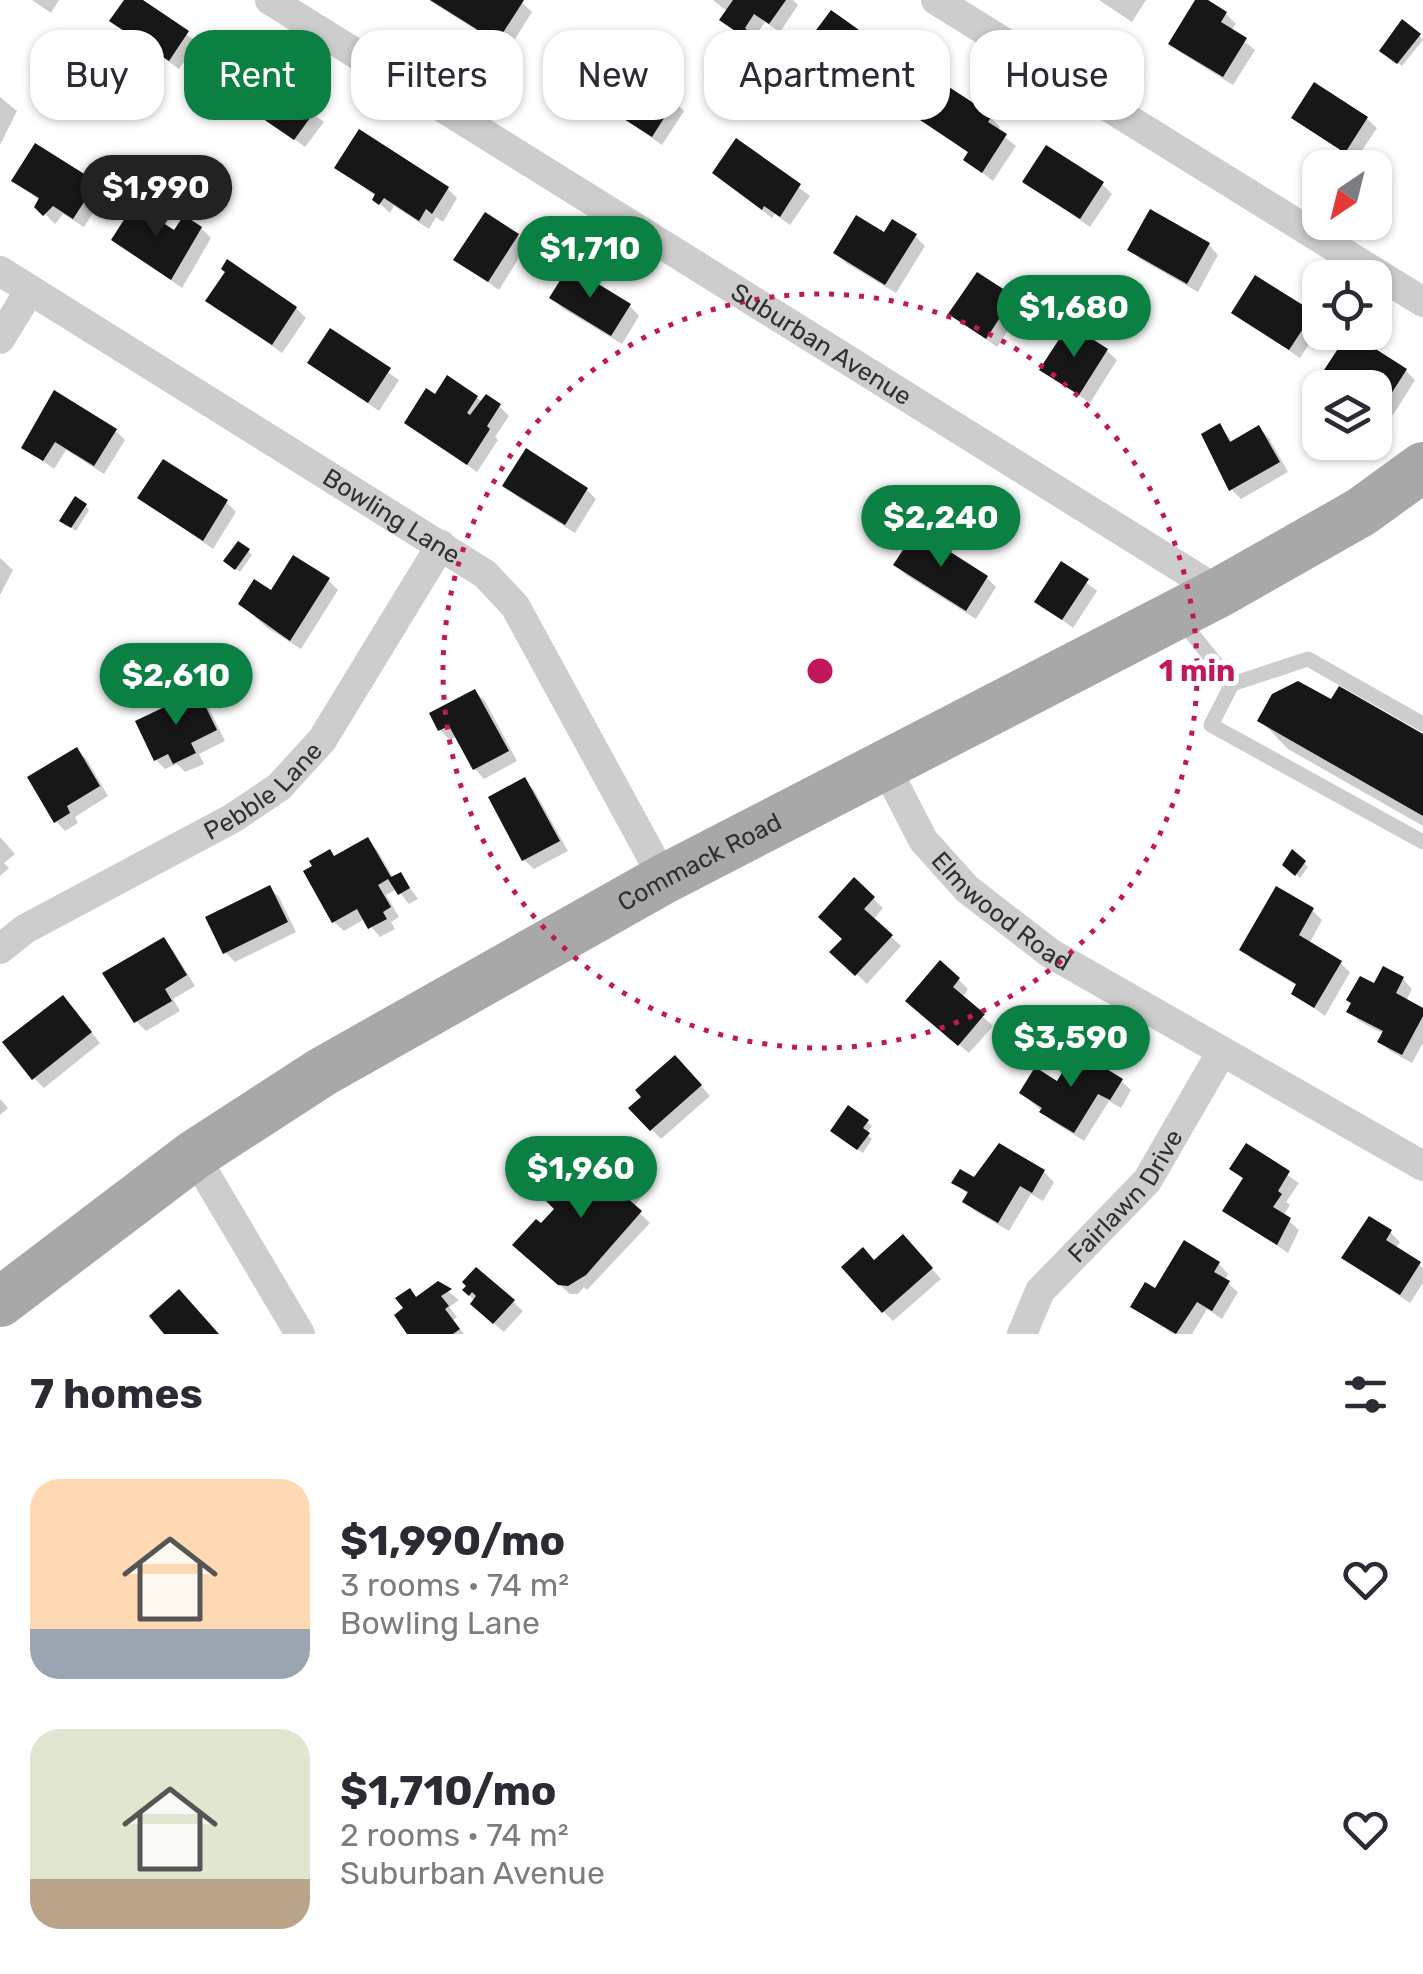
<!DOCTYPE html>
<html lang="en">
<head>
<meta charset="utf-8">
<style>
  body { margin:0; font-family:Rubik,sans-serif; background:#f2f2f3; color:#2b2b33; height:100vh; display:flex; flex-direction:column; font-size:38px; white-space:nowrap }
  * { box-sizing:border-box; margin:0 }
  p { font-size:32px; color:#7c7c81 }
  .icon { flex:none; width:55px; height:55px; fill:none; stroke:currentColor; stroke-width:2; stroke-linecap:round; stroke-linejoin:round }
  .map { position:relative; height:1334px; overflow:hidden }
  .drawer { display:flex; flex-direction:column; background:#fff; flex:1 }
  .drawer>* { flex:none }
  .banner { position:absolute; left:30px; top:30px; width:1365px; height:90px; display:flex; gap:20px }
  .needle { width:65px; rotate:215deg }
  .fabs { position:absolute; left:1302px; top:150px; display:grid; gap:20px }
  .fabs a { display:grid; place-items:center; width:90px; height:90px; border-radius:20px; background:#fff; box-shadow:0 2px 8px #0004; font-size:50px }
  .price { position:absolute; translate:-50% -85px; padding:0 22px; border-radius:35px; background:#0b8043; color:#fff; font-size:32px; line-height:65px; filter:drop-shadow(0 2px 5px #0008) }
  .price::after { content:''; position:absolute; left:50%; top:60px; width:30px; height:22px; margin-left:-15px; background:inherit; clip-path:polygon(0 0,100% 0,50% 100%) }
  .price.on { background:#222; color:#fff }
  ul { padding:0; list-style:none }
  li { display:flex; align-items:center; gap:30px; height:250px; padding:0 30px }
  li span { display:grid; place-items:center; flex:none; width:280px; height:200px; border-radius:30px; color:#555 }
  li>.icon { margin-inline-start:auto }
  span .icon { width:120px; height:120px; fill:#fffc; stroke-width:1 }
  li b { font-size:42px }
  h2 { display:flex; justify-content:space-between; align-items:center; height:120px; padding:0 30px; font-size:42px }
  .chip { padding:0 35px; border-radius:30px; background:#fff; box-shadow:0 2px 8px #0004; font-size:35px; line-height:90px }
  .chip.on { background:#0b8043; color:#fff }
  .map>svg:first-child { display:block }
</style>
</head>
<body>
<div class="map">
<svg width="1423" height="1334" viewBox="0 0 1423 1334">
  <rect width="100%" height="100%" fill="#fff"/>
  <!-- shadow -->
  <g fill="#0003">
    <path d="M 32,0 L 59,0 L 51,13 Z"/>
    <path d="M 127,0 L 139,0 L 197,42 L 179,69 L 113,21 Z"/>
    <path d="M 429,0 L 519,0 L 532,12 L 508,50 Z"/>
    <path d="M 713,0 L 793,0 L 798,5 L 780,32 L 765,22 L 753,39 L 755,45 L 722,20 L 728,12 Z"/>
    <path d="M 1099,0 L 1146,0 L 1132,22 Z"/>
    <path d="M 1198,0 L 1226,14 L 1236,24 L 1231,31 L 1255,50 L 1233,85 L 1181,53 L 1171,44 Z"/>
    <path d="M 1420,36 L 1423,40 L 1402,66 L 1386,55 Z"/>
    <path d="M 809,45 L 888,54 L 898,64 L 877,93 L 874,90 L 865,103 L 840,81 L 845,74 Z"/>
    <path d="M 258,75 L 324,122 L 305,147 L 240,100 Z"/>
    <path d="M 0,97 L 17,111 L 0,145 Z"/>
    <path d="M 674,101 L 684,111 L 662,145 L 602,103 Z"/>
    <path d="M 914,114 L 990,117 L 1000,127 L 997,131 L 1016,146 L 993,181 L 966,160 L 970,154 Z"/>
    <path d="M 1294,118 L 1367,119 L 1377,128 L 1355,161 L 1357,158 Z"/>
    <path d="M 737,141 L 810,196 L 790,225 L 775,214 L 772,218 L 725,182 Z"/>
    <path d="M 337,167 L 448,189 L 457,198 L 443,222 L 436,217 L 429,229 L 394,206 L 390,213 L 375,199 L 377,197 Z"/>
    <path d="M 14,180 L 95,184 L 105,194 L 84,227 L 63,214 L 55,224 L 37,206 L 40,201 Z"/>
    <path d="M 1025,182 L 1102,184 L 1112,194 L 1090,227 Z"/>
    <path d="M 201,228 L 211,238 L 182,288 L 114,240 Z"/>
    <path d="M 884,235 L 915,236 L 925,246 L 896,293 L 846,263 L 836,253 Z"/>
    <path d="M 518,236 L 527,245 L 499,290 L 457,260 Z"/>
    <path d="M 1209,245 L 1218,255 L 1198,292 L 1140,259 L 1130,249 Z"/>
    <path d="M 227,272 L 296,308 L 306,318 L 282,353 L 208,300 Z"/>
    <path d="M 553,298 L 630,306 L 639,316 L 622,344 L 562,308 Z"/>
    <path d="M 1013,298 L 1023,307 L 997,347 L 951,314 Z"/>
    <path d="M 1234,313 L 1312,314 L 1320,327 L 1300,358 Z"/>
    <path d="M 331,332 L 399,380 L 379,411 L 310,363 Z"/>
    <path d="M 1107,351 L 1117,360 L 1090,403 L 1042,370 Z"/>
    <path d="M 1327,370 L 1406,371 L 1415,380 L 1393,415 L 1375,404 L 1375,388 L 1349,388 Z"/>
    <path d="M 435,397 L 477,398 L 484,403 L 499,406 L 509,416 L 495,437 L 498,440 L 477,472 L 407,423 Z"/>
    <path d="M 1220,426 L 1233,443 L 1259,428 L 1269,438 L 1288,472 L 1241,499 L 1231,489 Z"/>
    <path d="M 115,430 L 125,440 L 104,474 L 66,450 L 54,469 L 25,448 Z"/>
    <path d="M 505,485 L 587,490 L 596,499 L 575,533 L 515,495 Z"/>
    <path d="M 140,497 L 226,502 L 236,512 L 213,549 Z"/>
    <path d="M 85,506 L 89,510 L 76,531 L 66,524 Z"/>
    <path d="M 248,551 L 252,555 L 240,572 L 231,565 Z"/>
    <path d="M 0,558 L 13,570 L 0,595 Z"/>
    <path d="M 1062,564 L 1097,591 L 1073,628 L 1037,601 Z"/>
    <path d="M 897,565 L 987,578 L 996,587 L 976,619 L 906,575 Z"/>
    <path d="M 328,580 L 338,590 L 301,649 L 266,627 L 241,604 Z"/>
    <path d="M 475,692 L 485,701 L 517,761 L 484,779 L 475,769 L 457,736 L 450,740 L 440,730 Z"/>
    <path d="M 197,694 L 207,704 L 225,741 L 199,754 L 204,764 L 185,772 L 177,764 L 165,769 L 156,760 Z"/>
    <path d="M 1260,720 L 1423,737 L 1423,826 L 1288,749 Z"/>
    <path d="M 77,750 L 87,760 L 108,796 L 75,817 L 78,823 L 65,831 L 56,821 Z"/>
    <path d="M 525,780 L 534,790 L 568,851 L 534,869 L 524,860 Z"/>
    <path d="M 0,837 L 15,854 L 4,863 L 9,868 L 0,876 Z"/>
    <path d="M 368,840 L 377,850 L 394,879 L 401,875 L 418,899 L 409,904 L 397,889 L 386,895 L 399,917 L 391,922 L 395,929 L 380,937 L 365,919 L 344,931 L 334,922 L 336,858 Z"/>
    <path d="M 1293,853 L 1308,867 L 1300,878 L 1285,864 Z"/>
    <path d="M 854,881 L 883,908 L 873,920 L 901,946 L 867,984 L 833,952 L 845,939 Z"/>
    <path d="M 270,888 L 279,897 L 296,932 L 235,962 L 225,952 Z"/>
    <path d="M 1312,910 L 1322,920 L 1309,944 L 1340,963 L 1350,972 L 1325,1016 L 1294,993 L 1298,986 L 1252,959 L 1242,950 Z"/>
    <path d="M 164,940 L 173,950 L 195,986 L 173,999 L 180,1011 L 146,1031 L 136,1021 Z"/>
    <path d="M 1403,979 L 1412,989 L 1406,1001 L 1423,1011 L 1423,1043 L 1412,1063 L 1390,1051 L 1380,1041 L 1384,1034 L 1359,1021 L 1349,1011 Z"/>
    <path d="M 959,980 L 968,989 L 962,998 L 993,1026 L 969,1053 L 918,1010 Z"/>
    <path d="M 72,1008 L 100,1043 L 44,1088 L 34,1078 Z"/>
    <path d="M 685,1068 L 710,1096 L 661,1139 L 652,1130 Z"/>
    <path d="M 1121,1081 L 1131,1090 L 1121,1108 L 1109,1101 L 1084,1141 L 1052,1121 L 1022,1093 L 1058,1085 Z"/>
    <path d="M 0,1099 L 8,1108 L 0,1115 Z"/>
    <path d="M 849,1109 L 872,1126 L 866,1133 L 872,1139 L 863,1153 L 837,1135 Z"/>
    <path d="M 1247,1147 L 1299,1183 L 1286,1202 L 1290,1205 L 1283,1216 L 1299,1230 L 1288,1253 L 1225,1210 L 1245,1180 L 1233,1169 Z"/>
    <path d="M 1044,1172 L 1054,1182 L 1043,1201 L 1031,1194 L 1009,1231 L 975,1211 L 965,1202 L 969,1195 L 954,1182 Z"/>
    <path d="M 583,1181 L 637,1182 L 647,1191 L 633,1207 L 650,1223 L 587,1290 L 584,1287 L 578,1294 L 570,1294 L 526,1254 L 541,1226 Z"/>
    <path d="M 1390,1232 L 1400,1242 L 1395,1249 L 1423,1268 L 1423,1283 L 1410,1303 L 1344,1258 Z"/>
    <path d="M 912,1247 L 941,1279 L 893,1321 L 883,1311 L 874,1262 Z"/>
    <path d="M 1219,1264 L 1228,1274 L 1224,1280 L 1238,1292 L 1222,1319 L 1207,1309 L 1192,1334 L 1173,1334 L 1133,1306 L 1156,1291 Z"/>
    <path d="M 439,1284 L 459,1300 L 449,1307 L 457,1317 L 453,1320 L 464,1334 L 410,1334 L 417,1299 Z"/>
    <path d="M 466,1290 L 513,1302 L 523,1311 L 504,1332 L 483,1314 Z"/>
  </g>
  <!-- building -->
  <g fill="#171717">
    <path d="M 124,0 L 143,0 L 189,31 L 169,61 L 109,21 Z"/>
    <path d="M 430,0 L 524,0 L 497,42 Z"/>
    <path d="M 733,0 L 786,0 L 769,24 L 754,14 L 745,28 L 748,31 L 744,37 L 719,20 Z"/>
    <path d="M 1195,0 L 1208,0 L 1227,12 L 1221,22 L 1247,38 L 1223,77 L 1168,44 Z"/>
    <path d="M 831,10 L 890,52 L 866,85 L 863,82 L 855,95 L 836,81 L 843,72 L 805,45 Z"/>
    <path d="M 1402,19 L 1421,34 L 1397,64 L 1379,51 Z"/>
    <path d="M 623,66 L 676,99 L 652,137 L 599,103 Z"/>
    <path d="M 257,72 L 315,111 L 294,140 L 237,101 Z"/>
    <path d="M 935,78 L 992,115 L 988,122 L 1007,134 L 982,173 L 963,160 L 968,152 L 911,114 Z"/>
    <path d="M 1314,82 L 1368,117 L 1345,153 L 1291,118 Z"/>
    <path d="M 359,129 L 449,187 L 432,214 L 426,209 L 419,221 L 384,198 L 379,205 L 372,200 L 375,194 L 334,168 Z"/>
    <path d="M 736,138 L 801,184 L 780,217 L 764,206 L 762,210 L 712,173 Z"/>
    <path d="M 35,143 L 97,182 L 73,219 L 53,206 L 43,216 L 34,207 L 39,198 L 11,181 Z"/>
    <path d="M 1046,145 L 1104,182 L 1080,219 L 1022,182 Z"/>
    <path d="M 134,204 L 174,230 L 184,215 L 202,227 L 171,280 L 111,240 Z"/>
    <path d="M 1150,209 L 1210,243 L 1187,284 L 1127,250 Z"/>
    <path d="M 485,212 L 519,234 L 488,282 L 453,260 Z"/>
    <path d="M 856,215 L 884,232 L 892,219 L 917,234 L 885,285 L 833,253 Z"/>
    <path d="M 227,259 L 297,307 L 272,345 L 205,301 L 225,272 L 221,269 Z"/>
    <path d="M 569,266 L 631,304 L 611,336 L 549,298 Z"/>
    <path d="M 977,272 L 1014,296 L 986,339 L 948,314 Z"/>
    <path d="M 1255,275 L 1314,312 L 1289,350 L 1231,313 Z"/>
    <path d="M 1069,324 L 1108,349 L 1079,395 L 1039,370 Z"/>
    <path d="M 330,328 L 391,368 L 368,403 L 307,363 Z"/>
    <path d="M 1349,332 L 1407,369 L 1382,408 L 1375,403 L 1375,388 L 1351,388 L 1324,370 Z"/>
    <path d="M 447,375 L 478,396 L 467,413 L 470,415 L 486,394 L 501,404 L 487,426 L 490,429 L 467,465 L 404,423 L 426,388 L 435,394 Z"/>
    <path d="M 54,390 L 117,429 L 94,466 L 55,442 L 43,461 L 21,448 Z"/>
    <path d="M 1220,423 L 1230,442 L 1259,425 L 1280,462 L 1229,491 L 1201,434 Z"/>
    <path d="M 526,448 L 588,488 L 565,525 L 502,486 Z"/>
    <path d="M 163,459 L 228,500 L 203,541 L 137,498 Z"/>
    <path d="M 75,496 L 87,504 L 71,528 L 59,521 Z"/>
    <path d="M 916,530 L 988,576 L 966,611 L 893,565 Z"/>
    <path d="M 238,541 L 250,549 L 235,570 L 223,561 Z"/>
    <path d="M 293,555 L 330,578 L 290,641 L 238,604 L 254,579 L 271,590 Z"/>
    <path d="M 1061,561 L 1089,579 L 1062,620 L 1034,602 Z"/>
    <path d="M 1298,681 L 1331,699 L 1339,686 L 1423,734 L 1423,816 L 1257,721 L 1272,694 Z"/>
    <path d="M 475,689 L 509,751 L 473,770 L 449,726 L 438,731 L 429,713 Z"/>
    <path d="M 198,691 L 217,730 L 191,743 L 196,753 L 173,764 L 168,754 L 154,761 L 135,721 Z"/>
    <path d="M 77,747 L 100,786 L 67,806 L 70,813 L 54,823 L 27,777 Z"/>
    <path d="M 525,777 L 560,841 L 522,861 L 488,797 Z"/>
    <path d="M 368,837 L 391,877 L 401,872 L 410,888 L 398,895 L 388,879 L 378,885 L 391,907 L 383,912 L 387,919 L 368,929 L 357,909 L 332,923 L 303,871 L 312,866 L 309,861 L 330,849 L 334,856 Z"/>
    <path d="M 1292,849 L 1306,861 L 1295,876 L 1282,865 Z"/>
    <path d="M 854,877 L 875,897 L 864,909 L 893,935 L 855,976 L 829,952 L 842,939 L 818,917 Z"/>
    <path d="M 270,885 L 288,922 L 223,954 L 205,917 Z"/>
    <path d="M 1276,886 L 1314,908 L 1299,935 L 1342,961 L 1314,1008 L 1291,994 L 1296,984 L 1239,950 Z"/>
    <path d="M 164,937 L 187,975 L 165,989 L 172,1001 L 134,1023 L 102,973 Z"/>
    <path d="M 940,960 L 960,978 L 953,987 L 985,1014 L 958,1046 L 905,1001 Z"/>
    <path d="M 1383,966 L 1404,977 L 1396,993 L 1423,1008 L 1423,1016 L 1402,1055 L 1377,1042 L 1383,1031 L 1346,1012 L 1351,1003 L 1346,1000 L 1360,976 L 1374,983 Z"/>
    <path d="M 63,995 L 92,1032 L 32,1080 L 2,1042 Z"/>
    <path d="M 1076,1050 L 1123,1079 L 1110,1100 L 1098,1094 L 1074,1133 L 1039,1112 L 1042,1108 L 1019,1093 L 1035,1067 L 1057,1081 Z"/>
    <path d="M 675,1055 L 702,1085 L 650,1131 L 628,1108 L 641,1097 L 635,1090 Z"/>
    <path d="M 848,1105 L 869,1120 L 863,1128 L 870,1133 L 857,1150 L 830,1131 Z"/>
    <path d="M 999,1143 L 1045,1170 L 1032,1193 L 1020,1186 L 998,1223 L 962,1202 L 968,1192 L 951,1183 L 960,1169 L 974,1177 Z"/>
    <path d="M 1246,1143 L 1290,1171 L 1278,1191 L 1282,1194 L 1273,1207 L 1291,1218 L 1277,1245 L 1222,1211 L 1243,1178 L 1229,1169 Z"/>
    <path d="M 606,1151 L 639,1180 L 625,1196 L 642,1211 L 586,1275 L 568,1286 L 558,1285 L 512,1245 L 536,1219 L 541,1223 L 554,1209 L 544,1199 L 572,1168 L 583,1177 Z"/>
    <path d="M 1369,1216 L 1392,1230 L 1386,1240 L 1421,1262 L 1400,1295 L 1341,1258 Z"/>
    <path d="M 903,1234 L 933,1268 L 882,1313 L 841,1267 L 863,1247 L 874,1260 Z"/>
    <path d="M 1184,1240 L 1220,1262 L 1214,1272 L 1230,1281 L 1212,1311 L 1197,1302 L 1176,1334 L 1130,1307 L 1145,1282 L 1155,1288 Z"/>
    <path d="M 476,1267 L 515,1300 L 493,1324 L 470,1304 L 476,1296 L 472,1292 L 469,1296 L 462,1290 L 466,1286 L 462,1282 Z"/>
    <path d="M 438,1281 L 452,1289 L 441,1296 L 449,1306 L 445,1309 L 460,1329 L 453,1334 L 407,1334 L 394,1315 L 403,1308 L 395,1298 L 410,1288 L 416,1297 Z"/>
    <path d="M 179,1289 L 219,1334 L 164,1334 L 149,1316 Z"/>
  </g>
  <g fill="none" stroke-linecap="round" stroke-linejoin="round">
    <!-- service -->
    <g stroke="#cdcdcd" stroke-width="15">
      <path d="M 1182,621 L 1232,684"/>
      <path d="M 1423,724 L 1308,659 L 1232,684 L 1211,725 L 1423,842"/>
    </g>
    <!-- minor -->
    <g stroke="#cdcdcd" stroke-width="30">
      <path id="s1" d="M 270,0 L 1220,592"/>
      <path d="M 936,0 L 1423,302"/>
      <path id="s2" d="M 0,271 L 485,574 L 515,606 L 664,879"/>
      <path d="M 0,339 L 30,290"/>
      <path id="s3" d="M 884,764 L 923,840 L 967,889 L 1050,953 L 1423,1166"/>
      <path id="s4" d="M 0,949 L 25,929 L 233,818 L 279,787 L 322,740 L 441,545"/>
      <path d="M 194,1155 L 300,1334"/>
      <path id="s5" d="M 1022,1334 L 1040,1291 L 1147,1181 L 1221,1053"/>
    </g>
    <!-- primary -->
    <path stroke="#a8a8a8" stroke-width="50" id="s6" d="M 0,1302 L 194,1155 L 322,1072 L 664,879 L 1220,592 L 1361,512 L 1423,467"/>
  </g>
  <!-- distance rings -->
  <circle fill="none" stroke="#c2185b" stroke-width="5" stroke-dasharray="5 10" cx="820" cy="671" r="377"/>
  <g text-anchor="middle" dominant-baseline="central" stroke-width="10" stroke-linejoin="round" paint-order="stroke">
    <!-- street labels -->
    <g font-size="25" fill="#303030" stroke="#fff">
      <text stroke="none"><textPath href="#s1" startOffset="650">Suburban Avenue</textPath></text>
      <text stroke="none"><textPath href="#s2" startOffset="462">Bowling Lane</textPath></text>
      <text stroke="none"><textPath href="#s4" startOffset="308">Pebble Lane</textPath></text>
      <text stroke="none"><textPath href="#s6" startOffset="828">Commack Road</textPath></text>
      <text stroke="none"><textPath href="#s3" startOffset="192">Elmwood Road</textPath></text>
      <text stroke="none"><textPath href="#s5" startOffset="175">Fairlawn Drive</textPath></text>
    </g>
  </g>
  <circle cx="820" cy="671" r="15" fill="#c2185b" stroke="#fff" stroke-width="5"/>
  <g font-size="30" text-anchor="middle" font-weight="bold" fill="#c2185b" stroke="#fff" stroke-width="10" stroke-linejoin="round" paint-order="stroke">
    <text x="1197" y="681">1 min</text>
  </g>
</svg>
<div class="fabs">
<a><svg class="needle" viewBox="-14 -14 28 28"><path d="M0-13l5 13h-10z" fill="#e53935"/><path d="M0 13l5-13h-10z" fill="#7c7c81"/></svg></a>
<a><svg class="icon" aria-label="locate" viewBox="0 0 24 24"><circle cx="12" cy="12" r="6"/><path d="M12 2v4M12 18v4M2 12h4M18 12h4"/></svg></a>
<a><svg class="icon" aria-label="layers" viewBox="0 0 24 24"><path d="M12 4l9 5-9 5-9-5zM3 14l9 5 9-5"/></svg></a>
</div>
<b class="price on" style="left:156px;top:240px">$1,990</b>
<b class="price" style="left:590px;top:301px">$1,710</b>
<b class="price" style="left:1074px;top:360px">$1,680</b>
<b class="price" style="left:941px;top:570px">$2,240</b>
<b class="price" style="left:176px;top:728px">$2,610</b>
<b class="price" style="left:1071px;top:1090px">$3,590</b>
<b class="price" style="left:581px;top:1221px">$1,960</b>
<div class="banner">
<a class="chip">Buy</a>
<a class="chip on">Rent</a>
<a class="chip">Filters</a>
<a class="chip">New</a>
<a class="chip">Apartment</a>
<a class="chip">House</a>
</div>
</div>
<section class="drawer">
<h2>7 homes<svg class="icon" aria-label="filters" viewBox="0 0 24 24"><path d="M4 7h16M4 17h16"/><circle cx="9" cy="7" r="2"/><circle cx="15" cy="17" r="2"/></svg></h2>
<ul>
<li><span style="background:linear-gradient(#ffd9b3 75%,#9aa5b1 0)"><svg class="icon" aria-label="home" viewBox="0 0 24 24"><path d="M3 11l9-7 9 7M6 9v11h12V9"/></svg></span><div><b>$1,990/mo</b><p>3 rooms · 74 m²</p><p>Bowling Lane</p></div><svg class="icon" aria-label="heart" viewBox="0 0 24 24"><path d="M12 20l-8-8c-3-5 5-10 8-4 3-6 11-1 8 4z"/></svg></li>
<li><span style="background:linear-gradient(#dfe7d0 75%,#b9a48a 0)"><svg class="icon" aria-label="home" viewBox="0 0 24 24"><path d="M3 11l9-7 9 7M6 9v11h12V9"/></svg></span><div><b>$1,710/mo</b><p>2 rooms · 74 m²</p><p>Suburban Avenue</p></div><svg class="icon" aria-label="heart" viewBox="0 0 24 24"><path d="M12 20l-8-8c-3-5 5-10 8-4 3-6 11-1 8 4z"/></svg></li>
</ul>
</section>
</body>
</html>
